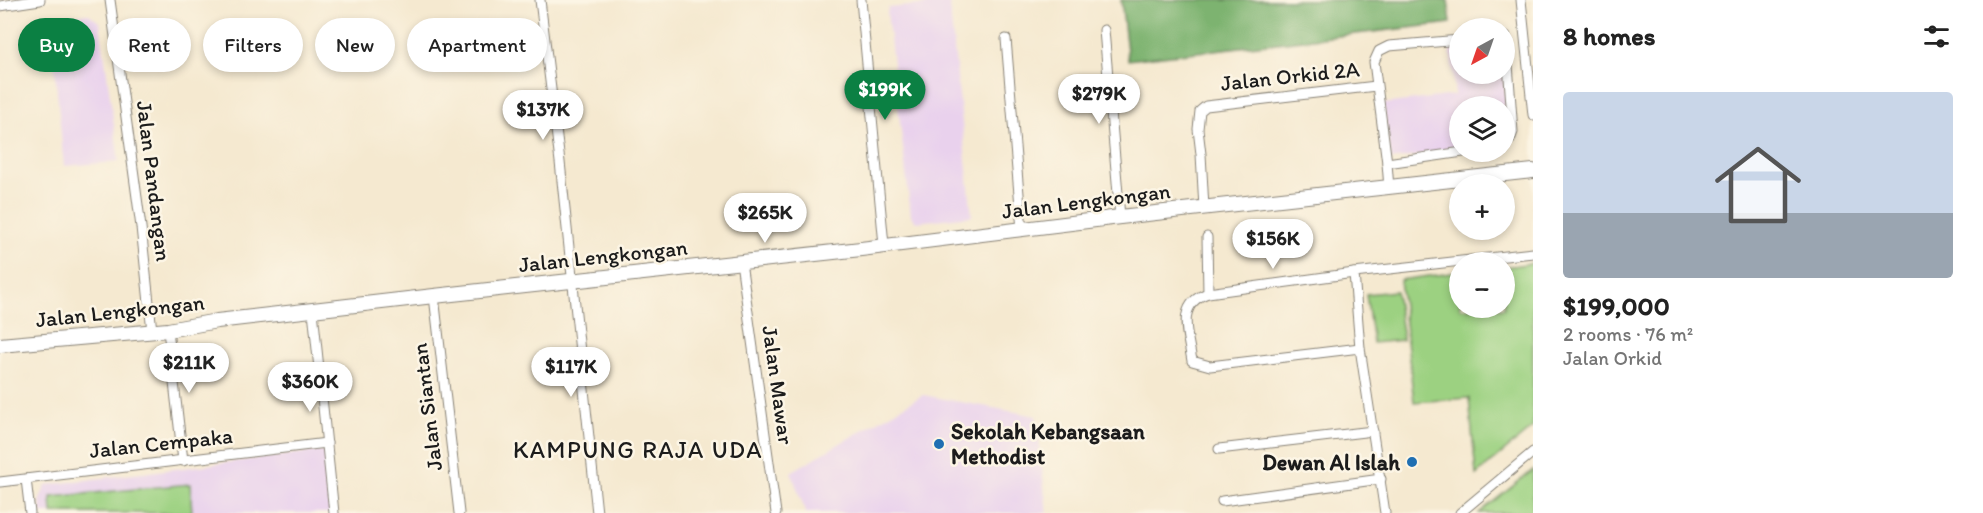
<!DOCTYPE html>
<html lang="en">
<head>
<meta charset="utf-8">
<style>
  body { margin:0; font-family:Itim,sans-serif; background:#f6f6f6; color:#222; height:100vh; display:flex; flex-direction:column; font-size:22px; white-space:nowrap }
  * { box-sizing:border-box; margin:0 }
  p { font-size:20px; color:#767676 }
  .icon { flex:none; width:33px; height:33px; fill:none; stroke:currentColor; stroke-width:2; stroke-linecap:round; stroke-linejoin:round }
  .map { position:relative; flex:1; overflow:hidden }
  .panel { display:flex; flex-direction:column; background:#fff; width:450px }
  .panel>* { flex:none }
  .banner { position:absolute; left:18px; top:18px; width:570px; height:54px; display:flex; gap:12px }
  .needle { width:39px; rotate:220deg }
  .fabs { position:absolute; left:1449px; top:18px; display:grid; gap:12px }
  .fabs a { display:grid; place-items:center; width:66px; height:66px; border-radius:50%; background:#fff; box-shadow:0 3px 9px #0003; font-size:30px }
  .price { position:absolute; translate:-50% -51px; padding:0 14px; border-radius:21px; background:#fff; color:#222; font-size:20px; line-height:39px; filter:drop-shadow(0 2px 3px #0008) }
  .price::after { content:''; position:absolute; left:50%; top:36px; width:18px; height:14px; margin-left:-9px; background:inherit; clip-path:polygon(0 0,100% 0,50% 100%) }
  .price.selected { background:#0b8043; color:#fff }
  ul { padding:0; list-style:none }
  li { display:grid; align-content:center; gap:12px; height:318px; padding:0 30px }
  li+li { border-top:2px solid #e0e0e0 }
  li span { display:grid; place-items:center; height:186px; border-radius:6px; color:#555 }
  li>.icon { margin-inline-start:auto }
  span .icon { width:108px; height:108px; fill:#fffc; stroke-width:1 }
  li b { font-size:26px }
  h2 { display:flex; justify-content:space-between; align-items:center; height:72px; padding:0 30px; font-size:26px }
  .pill { padding:0 21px; border-radius:27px; background:#fff; box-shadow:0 3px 9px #0003; font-size:21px; line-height:54px }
  .pill.selected { background:#0b8043; color:#fff }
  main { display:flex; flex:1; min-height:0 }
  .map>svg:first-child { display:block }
</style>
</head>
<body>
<main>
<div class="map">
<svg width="1533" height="513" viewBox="0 0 1533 513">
  <rect width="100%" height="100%" fill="#fcf5e5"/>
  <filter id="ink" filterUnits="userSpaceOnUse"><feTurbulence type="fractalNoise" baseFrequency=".0167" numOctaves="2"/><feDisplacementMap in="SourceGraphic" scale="12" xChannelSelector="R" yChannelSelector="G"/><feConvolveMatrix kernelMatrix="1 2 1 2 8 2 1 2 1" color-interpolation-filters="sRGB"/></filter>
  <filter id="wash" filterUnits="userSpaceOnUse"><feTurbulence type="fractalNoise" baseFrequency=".008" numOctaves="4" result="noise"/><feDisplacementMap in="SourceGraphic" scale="24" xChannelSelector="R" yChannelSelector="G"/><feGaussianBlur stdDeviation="1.35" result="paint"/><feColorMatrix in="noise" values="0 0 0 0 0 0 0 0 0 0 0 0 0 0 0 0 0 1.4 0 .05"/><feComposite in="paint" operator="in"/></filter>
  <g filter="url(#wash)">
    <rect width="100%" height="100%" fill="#f5e9d0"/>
    <!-- built -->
    <g fill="#e9d1ed">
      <path d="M 949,2 L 972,216 L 916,222 L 911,216 L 887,12 L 889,8 Z"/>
      <path d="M 89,14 L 100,23 L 119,162 L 64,166 L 50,17 Z"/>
      <path d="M 1459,45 L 1460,74 L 1504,74 L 1509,131 L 1505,139 L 1504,106 L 1460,106 L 1459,149 L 1391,160 L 1383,104 L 1455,95 L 1450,46 Z"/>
      <path d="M 923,395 L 1036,416 L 1047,513 L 806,513 L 791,472 Z"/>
      <path d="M 326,450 L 331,513 L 41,513 L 40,499 L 46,485 Z"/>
    </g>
    <!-- green -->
    <g fill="#9cd181" stroke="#5c764e" stroke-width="1.5">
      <path d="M 1533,263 L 1533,427 L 1476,475 L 1469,398 L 1414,402 L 1400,280 L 1459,272 L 1460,308 L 1504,308 L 1505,267 Z"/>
      <path d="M 1396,291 L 1403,340 L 1373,343 L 1366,294 Z"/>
      <path d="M 1533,470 L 1533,513 L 1479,513 Z"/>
      <path d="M 190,484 L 192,513 L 52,513 L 51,497 Z"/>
    </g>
    <!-- forest -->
    <path fill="#7db36f" stroke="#4c6846" stroke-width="1.5" d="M 1121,0 L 1448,0 L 1451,23 L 1128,60 Z"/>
  </g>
  <g filter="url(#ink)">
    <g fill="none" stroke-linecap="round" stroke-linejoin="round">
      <!-- street casing -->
      <g stroke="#888276" stroke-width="11">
        <g id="street">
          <path d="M 110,0 L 141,227 L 152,331"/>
          <path d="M 540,0 L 560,162 L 597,513"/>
          <path d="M 861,0 L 884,245"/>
          <path d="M 1521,0 L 1533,115"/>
          <path d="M 0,6 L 40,0"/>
          <path d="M 1104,30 L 1120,217"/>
          <path d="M 1006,39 L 1022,230"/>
          <path d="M 1504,144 L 1510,140 L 1513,132 L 1506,37"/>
          <path d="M 1387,163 L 1463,152"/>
          <path d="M 1389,188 L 1387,163 L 1374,62 L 1379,51 L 1389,46 L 1460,40"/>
          <path d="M 1204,208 L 1201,154 L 1198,129 L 1200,111 L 1206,106 L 1376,86"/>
          <path d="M 1207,237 L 1208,293"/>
          <path d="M 741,262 L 776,513"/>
          <path d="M 1354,273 L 1208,293 C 1175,304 1188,334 1192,361 L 1210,366 L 1360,348"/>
          <path d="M 434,296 L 459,513"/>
          <path d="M 313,311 L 334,513"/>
          <path d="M 168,330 L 183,461"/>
          <path d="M 1219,449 L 1373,431"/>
          <path d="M 26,479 L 30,513"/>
          <path d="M 0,482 L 327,443"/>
          <path d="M 1222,501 L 1381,479"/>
          <path d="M 1385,513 L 1360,348 L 1354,273 L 1533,253"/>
          <path d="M 1460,513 L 1533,452"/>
        </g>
      </g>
      <!-- secondary casing -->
      <g stroke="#888276" stroke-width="16">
        <path id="secondary" d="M 0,345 L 168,330 L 217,321 L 434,296 L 861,249 L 1120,217 L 1533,171"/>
      </g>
      <!-- street -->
      <use href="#street" stroke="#fff" stroke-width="9"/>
      <!-- secondary -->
      <use href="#secondary" stroke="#fff" stroke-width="14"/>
    </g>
  </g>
  <!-- markers -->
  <g fill="#1f6fb2" stroke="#fcf5e5" stroke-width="2">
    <circle cx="939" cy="444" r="6"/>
    <circle cx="1412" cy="462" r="6"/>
  </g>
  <g text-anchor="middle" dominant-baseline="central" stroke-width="5" stroke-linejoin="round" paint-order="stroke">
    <!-- street labels -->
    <g font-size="22" fill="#1c1c1c" stroke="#fcf5e5">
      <text transform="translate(1290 76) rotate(-6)">Jalan Orkid 2A</text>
      <text transform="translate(154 181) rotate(83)">Jalan Pandangan</text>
      <text transform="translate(1086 201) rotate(-7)">Jalan Lengkongan</text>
      <text transform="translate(603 256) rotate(-6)">Jalan Lengkongan</text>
      <text transform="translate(120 311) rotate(-6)">Jalan Lengkongan</text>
      <text transform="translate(778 385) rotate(82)">Jalan Mawar</text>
      <text transform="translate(427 407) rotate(-97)">Jalan Siantan</text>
      <text transform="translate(161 443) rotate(-6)">Jalan Cempaka</text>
    </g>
    <!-- poi labels -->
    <g font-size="22" font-weight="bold" fill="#1c1c1c" stroke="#fcf5e5" text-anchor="start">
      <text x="951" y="431">Sekolah Kebangsaan<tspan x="951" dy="25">Methodist</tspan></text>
      <text x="1400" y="462" text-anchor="end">Dewan Al Islah</text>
    </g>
    <!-- neighbourhood labels -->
    <g font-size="24" letter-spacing="1.5" fill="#1c1c1c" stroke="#fcf5e5">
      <text x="638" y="449">KAMPUNG RAJA UDA</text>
    </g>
  </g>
</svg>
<div class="fabs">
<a><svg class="needle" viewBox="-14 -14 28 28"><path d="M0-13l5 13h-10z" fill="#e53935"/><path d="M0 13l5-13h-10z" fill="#767676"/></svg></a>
<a><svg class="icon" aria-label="layers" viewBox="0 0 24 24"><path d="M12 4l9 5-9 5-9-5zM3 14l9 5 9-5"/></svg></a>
<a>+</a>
<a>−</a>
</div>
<b class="price selected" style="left:885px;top:121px">$199K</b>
<b class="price" style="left:1099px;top:125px">$279K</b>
<b class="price" style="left:543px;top:141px">$137K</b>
<b class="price" style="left:765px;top:244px">$265K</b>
<b class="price" style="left:1273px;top:270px">$156K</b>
<b class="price" style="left:189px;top:394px">$211K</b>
<b class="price" style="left:571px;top:398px">$117K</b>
<b class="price" style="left:310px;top:413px">$360K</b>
<div class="banner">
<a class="pill selected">Buy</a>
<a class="pill">Rent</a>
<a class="pill">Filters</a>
<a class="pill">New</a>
<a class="pill">Apartment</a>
</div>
</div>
<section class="panel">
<h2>8 homes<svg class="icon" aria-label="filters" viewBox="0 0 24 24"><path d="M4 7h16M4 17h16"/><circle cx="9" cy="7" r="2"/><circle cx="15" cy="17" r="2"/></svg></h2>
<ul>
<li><span style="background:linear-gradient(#c9d6e8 65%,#9aa5b1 0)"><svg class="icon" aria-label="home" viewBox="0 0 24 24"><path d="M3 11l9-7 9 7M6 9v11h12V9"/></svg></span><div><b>$199,000</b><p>2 rooms · 76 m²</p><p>Jalan Orkid</p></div></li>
</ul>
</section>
</main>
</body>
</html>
